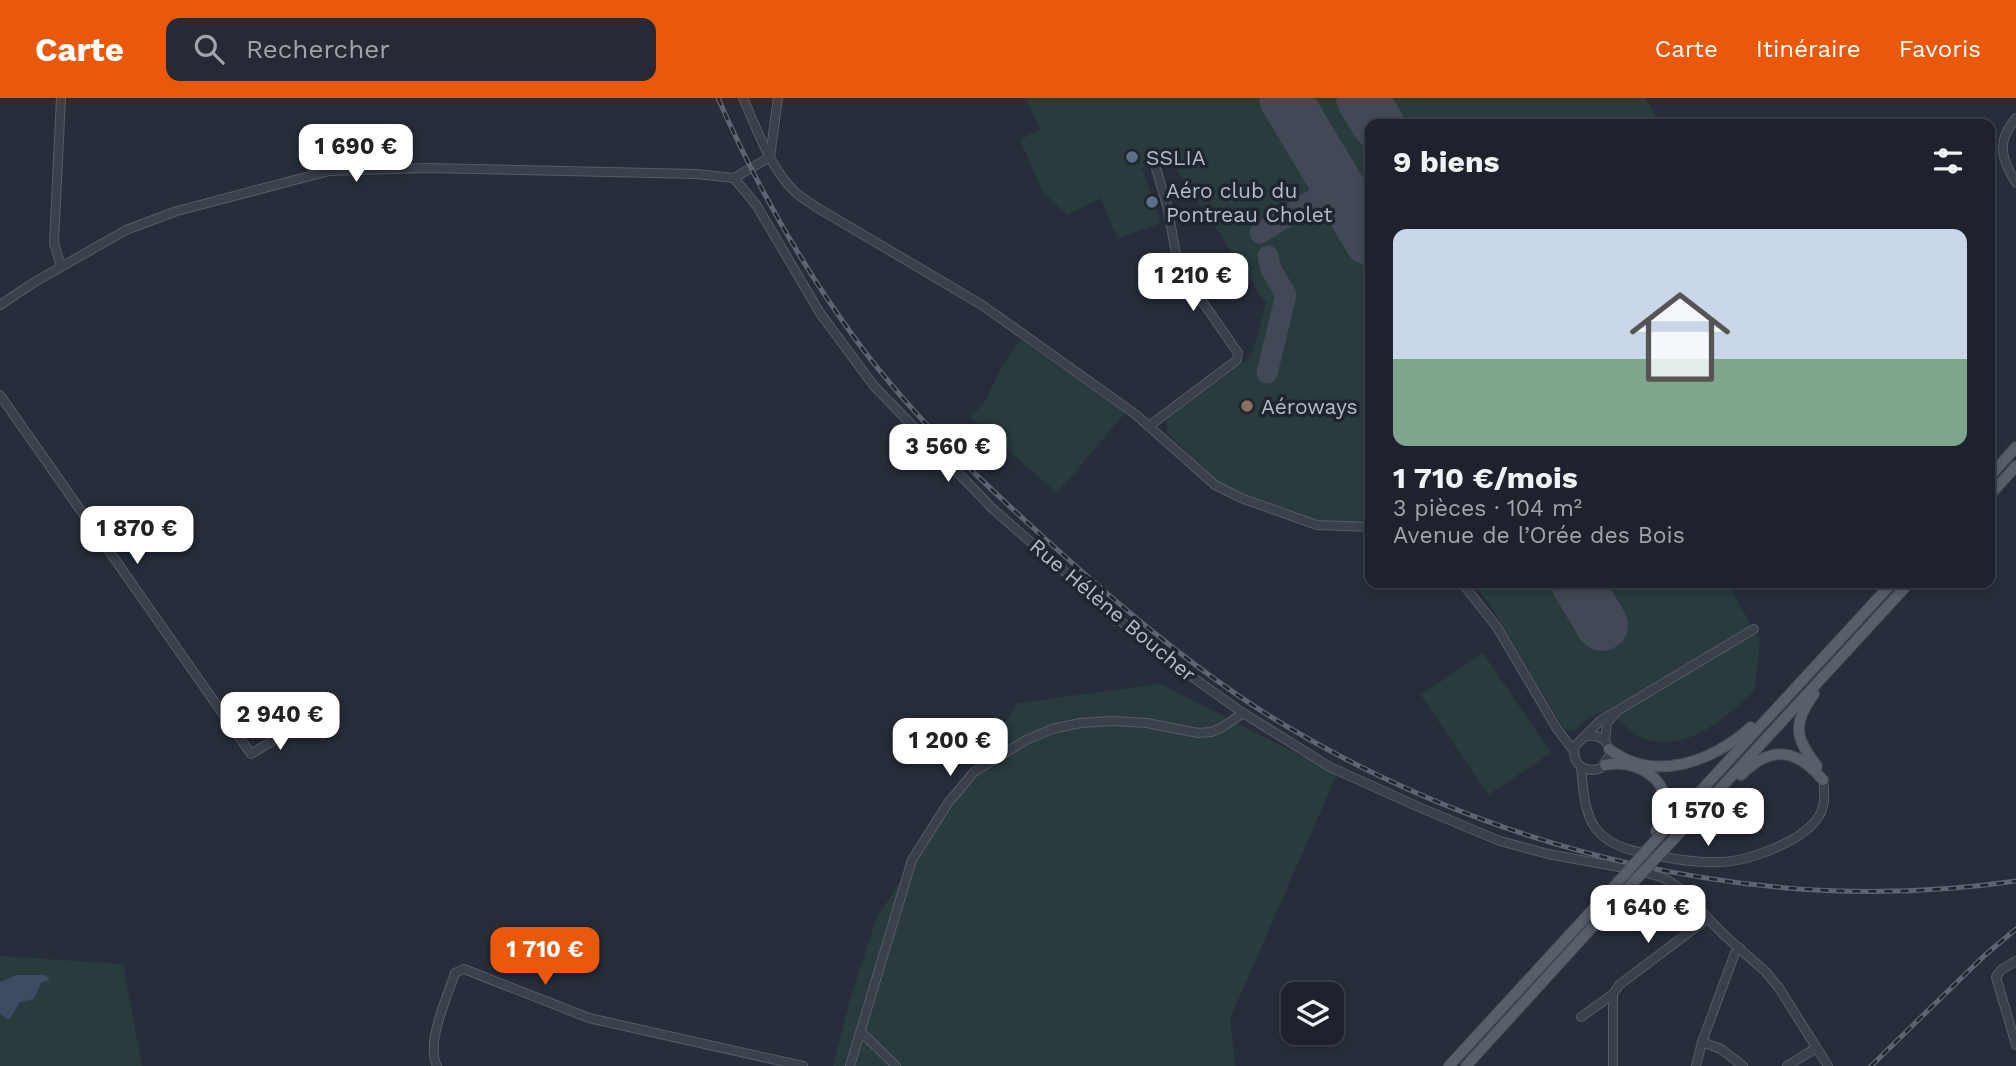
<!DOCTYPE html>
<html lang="fr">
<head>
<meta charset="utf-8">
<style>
  body { margin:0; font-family:"Work Sans",sans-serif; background:#252a34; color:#f1f3f6; height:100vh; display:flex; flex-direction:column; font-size:26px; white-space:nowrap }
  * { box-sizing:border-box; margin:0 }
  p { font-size:23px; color:#a0a4a9 }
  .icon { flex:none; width:38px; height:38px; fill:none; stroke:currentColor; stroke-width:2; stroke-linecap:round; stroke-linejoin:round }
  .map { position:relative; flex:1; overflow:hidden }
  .drawer { position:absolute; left:1365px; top:21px; width:630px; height:469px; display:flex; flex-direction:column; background:#1d222c; border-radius:14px; box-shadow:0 4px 10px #0003,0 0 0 2px #3b3f48 }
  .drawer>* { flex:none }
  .controls { position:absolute; left:1281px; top:884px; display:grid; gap:14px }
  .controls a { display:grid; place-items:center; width:63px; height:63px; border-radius:14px; background:#1d222c; box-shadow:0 4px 10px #0003,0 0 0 2px #3b3f48; font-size:35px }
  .price { position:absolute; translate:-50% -60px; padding:0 16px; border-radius:14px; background:#fff; color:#222; font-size:23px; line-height:46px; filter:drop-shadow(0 2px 4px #0008) }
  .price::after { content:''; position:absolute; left:50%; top:42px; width:21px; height:16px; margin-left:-10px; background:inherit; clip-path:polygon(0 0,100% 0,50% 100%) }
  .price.current { background:#ea580c; color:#fff }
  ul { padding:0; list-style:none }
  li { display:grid; align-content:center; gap:14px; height:371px; padding:0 28px }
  li span { display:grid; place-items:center; height:217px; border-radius:14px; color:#555 }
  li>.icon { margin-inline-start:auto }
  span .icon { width:126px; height:126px; fill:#fffc; stroke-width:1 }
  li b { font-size:30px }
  h2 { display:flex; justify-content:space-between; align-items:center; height:84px; padding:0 28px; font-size:30px }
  header { display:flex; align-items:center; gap:42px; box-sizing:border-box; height:98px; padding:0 35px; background:#ea580c; color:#fff }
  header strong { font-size:33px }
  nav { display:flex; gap:38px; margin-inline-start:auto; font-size:24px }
  .search { width:490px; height:63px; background:#252a34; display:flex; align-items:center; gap:18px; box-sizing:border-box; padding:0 24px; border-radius:14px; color:#a0a4a9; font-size:26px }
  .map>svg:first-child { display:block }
</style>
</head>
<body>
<header>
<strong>Carte</strong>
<div class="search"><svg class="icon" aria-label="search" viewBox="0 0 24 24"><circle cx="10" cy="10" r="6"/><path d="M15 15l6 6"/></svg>Rechercher</div>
<nav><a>Carte</a><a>Itinéraire</a><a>Favoris</a></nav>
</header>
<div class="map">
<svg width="2016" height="968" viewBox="0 0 2016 968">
  <rect width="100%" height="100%" fill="#272e3b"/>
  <!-- green -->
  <g fill="#293b3d">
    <path d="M 1026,0 L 1645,0 L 1661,26 L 1370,26 L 1370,424 L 1324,424 L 1224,388 L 1203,372 L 1167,334 L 1167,321 L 1252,258 L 1266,205 L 1167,57 L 1142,70 L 1161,125 L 1117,140 L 1101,100 L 1067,117 L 1043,94 L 1020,42 L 1040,31 Z"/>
    <path d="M 1021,242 L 1125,315 L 1057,395 L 970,319 L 984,305 L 1002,268 Z"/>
    <path d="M 1471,485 L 1727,485 L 1760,542 L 1755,591 C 1728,618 1694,650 1652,643 C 1619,638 1613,589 1575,633 L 1565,632 L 1487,502 Z"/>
    <path d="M 1483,555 L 1551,655 L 1488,697 L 1421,597 Z"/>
    <path d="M 1160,586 L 1337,676 L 1230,921 L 1235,968 L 833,968 L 851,898 L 877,819 L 1018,605 Z"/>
    <path d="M 0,858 L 123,866 L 142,968 L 0,968 Z"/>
  </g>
  <!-- water -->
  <path fill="#3e4b62" d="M 17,877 L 45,877 L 50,881 L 41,885 L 34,901 L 20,904 L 9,922 L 0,916 L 0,884 Z"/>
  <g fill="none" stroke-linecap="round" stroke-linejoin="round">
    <!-- taxiway -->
    <g stroke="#424956" stroke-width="21">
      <path d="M 1317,101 C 1332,96 1341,100 1352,111"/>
      <path d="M 1260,135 L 1321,97 L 1328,82 L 1325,68"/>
      <path d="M 1267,275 L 1286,197 L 1271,171 L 1268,158"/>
    </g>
    <!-- runway -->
    <g stroke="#424956" stroke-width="52">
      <path d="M 1285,0 L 1370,142"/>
      <path d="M 1362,0 L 1378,26"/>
      <path d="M 1577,485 L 1602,527"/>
    </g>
    <!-- minor casing -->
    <g stroke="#555c66" stroke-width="10">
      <g id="minor">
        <path d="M 61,0 L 54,145 L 61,168"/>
        <path d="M 743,0 C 757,31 769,68 794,93 C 800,99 809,104 816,109 L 982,207 L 1135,316 L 1215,387 L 1241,400 L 1317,427 L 1370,429"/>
        <path d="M 2016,20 C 1996,44 2001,60 2016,85"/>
        <path d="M 734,80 L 757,108 L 820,215 L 874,288 L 993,411 L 1153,551 L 1243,615 L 1330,669 L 1421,710 L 1500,743 L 1548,756 L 1641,773 L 1664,780 L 1678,789 L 1724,837 L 1766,874 L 1779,890 L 1828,968"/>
        <path d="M 0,207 L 33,185 L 126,132 L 177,113 L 329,73 L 427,70 L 696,76 L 734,80 L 770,59 L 778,0"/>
        <path d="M 0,297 L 251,656 L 295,629"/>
        <path d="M 1149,328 L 1237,262 L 1238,255 L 1193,190 L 1177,162 L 1168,111 L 1156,70"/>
        <path d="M 1462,485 L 1497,529 L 1557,631 L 1574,653"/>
        <path d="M 1617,613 L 1754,531"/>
        <path d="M 1588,638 C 1601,636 1609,644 1610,657 L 1601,670 C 1585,676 1571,666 1575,648 L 1601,622 L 1617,613 L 1607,625 L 1605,643"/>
        <path d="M 1581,669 C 1583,689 1584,715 1596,731 C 1611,750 1637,754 1659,758 C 1679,762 1698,765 1718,764 C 1747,764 1803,744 1819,718 C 1826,707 1825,694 1823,682"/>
        <path d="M 2016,863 L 2001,872 L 1996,879 L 2016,947"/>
        <path d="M 1613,896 L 1613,968"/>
        <path d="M 1581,919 L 1613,896 L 1619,887 L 1708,820"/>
        <path d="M 861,934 L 896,968"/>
        <path d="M 1702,944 L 1721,951 L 1743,968"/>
        <path d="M 437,968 C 425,945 448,898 455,875 L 464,871 L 589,920 L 803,968"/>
        <path d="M 850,968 L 912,762 L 948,705 L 974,674 L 1026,642 L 1052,631 L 1080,625 L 1112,623 L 1147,625 L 1198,635 L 1211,634 L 1221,630 L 1243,615"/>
        <path d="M 1696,968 L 1702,944 L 1735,855 L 1740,850"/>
        <path d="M 1787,968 L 1816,950"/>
      </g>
    </g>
    <!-- major casing -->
    <g stroke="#434a54" stroke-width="12">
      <g id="major">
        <path d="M 1990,378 L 2016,349"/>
        <path d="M 1990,397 L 2016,368"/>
        <path d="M 1814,596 C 1792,626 1795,640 1817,668"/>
        <path d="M 1609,651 C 1655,686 1713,663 1751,629"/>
        <path d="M 1605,667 C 1646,659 1684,694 1656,733"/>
        <path d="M 1741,677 C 1771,647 1796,650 1823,682"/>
        <path d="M 1661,736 L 1892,485"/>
        <path d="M 1672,743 L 1909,485"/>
        <path d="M 1449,968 L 1618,784"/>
        <path d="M 1466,968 L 1628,790"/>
      </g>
    </g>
    <!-- minor -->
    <use href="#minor" stroke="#3a414b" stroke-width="8"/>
    <!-- major -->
    <use href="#major" stroke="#585f6b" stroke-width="10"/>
    <!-- rail casing -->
    <g stroke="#5d6472" stroke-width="5">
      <g id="rail">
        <path d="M 718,0 C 756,87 803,170 859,246 C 914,320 983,385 1051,446 C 1119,507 1190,568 1268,617 C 1487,752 1759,821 2016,783"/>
        <path d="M 1871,968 L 1985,857 L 2016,831"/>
      </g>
    </g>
    <!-- rail -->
    <use href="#rail" stroke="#1f2630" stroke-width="2.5" stroke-dasharray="8" stroke-linecap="butt"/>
    <!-- major-bridge casing -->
    <g stroke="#434a54" stroke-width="12" stroke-linecap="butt">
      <g id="major-bridge">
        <path d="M 1618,784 L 1661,736"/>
        <path d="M 1628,790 L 1672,743"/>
      </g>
    </g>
    <!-- major-bridge -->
    <use href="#major-bridge" stroke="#585f6b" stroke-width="10"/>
  </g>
  <!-- markers -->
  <g fill="#5c6f8a" stroke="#1f2630" stroke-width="2.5">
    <circle cx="1132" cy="59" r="7"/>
    <circle cx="1152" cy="104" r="7"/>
  </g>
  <circle fill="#8d6e63" stroke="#1f2630" stroke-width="2.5" cx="1247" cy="308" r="7"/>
  <g text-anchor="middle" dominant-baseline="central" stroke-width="7" stroke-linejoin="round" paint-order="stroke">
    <!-- poi labels -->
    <g font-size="21" fill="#b6bcc7" stroke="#1f2630" text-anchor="start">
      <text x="1146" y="59">SSLIA</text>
      <text x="1166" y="92">Aéro club du<tspan x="1166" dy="24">Pontreau Cholet</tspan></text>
      <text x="1261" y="308">Aéroways</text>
    </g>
    <!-- street labels -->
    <g font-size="21" fill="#b6bcc7" stroke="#1f2630">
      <text transform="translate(1113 512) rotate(40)">Rue Hélène Boucher</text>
    </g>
  </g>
</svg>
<div class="controls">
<a><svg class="icon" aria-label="layers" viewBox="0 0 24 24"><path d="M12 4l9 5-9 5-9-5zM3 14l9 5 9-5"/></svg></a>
</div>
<b class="price" style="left:356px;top:86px">1 690 €</b>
<b class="price" style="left:1193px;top:215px">1 210 €</b>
<b class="price" style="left:948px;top:386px">3 560 €</b>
<b class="price" style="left:137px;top:468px">1 870 €</b>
<b class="price" style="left:280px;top:654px">2 940 €</b>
<b class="price" style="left:950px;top:680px">1 200 €</b>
<b class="price" style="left:1708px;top:750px">1 570 €</b>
<b class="price" style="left:1648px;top:847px">1 640 €</b>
<b class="price current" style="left:545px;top:889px">1 710 €</b>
<section class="drawer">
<h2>9 biens<svg class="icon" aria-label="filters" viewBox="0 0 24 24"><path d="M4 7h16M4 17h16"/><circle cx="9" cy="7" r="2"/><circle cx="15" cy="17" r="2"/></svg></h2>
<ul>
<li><span style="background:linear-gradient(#c9d6e8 60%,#7fa58c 0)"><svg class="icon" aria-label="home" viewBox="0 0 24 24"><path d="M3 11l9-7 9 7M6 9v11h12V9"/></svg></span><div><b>1 710 €/mois</b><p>3 pièces · 104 m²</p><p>Avenue de l’Orée des Bois</p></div></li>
</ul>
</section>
</div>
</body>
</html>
